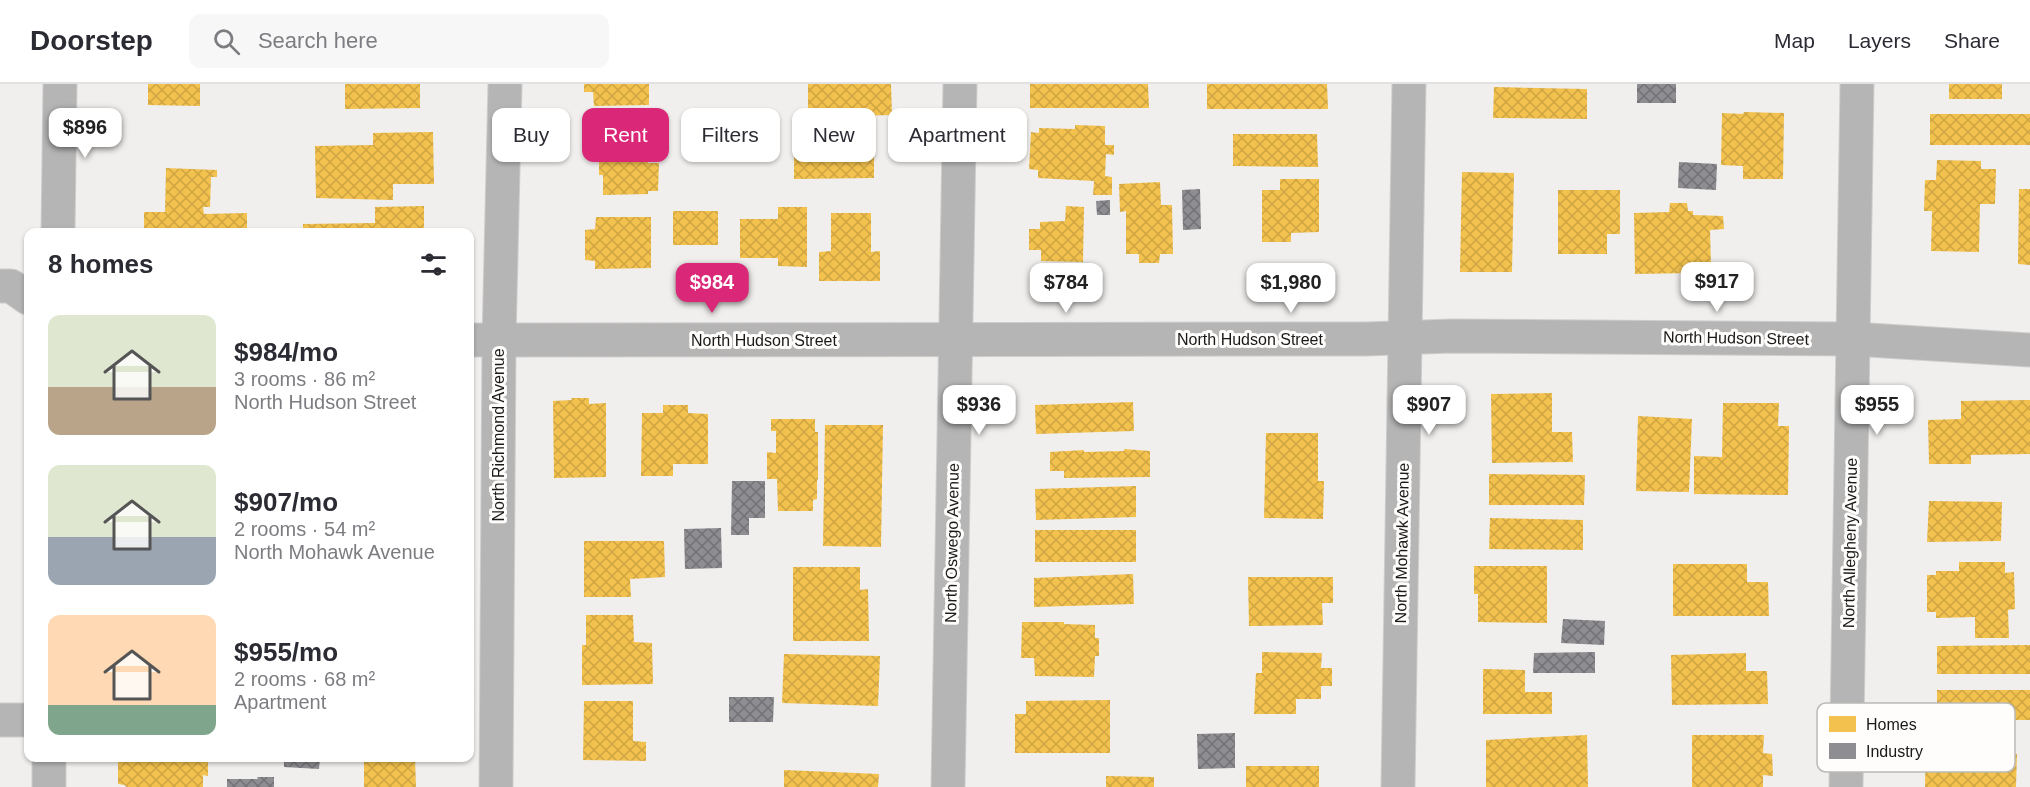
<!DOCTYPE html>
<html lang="en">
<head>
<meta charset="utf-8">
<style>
  body { margin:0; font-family:Arial,sans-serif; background:#f7f7f7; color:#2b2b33; height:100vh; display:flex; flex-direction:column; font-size:22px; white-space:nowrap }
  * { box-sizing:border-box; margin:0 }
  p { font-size:20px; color:#7c7c81 }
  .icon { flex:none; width:33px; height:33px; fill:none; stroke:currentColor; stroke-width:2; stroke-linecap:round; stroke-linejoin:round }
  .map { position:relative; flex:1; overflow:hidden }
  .sheet { position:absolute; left:24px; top:144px; width:450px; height:534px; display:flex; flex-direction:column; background:#fff; border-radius:12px; box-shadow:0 2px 4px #0004 }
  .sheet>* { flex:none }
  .hud { position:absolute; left:492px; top:24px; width:570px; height:54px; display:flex; gap:12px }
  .price { position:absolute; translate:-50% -51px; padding:0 14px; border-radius:12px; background:#fff; color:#222; font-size:20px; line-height:39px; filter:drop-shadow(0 2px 3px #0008) }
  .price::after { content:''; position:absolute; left:50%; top:36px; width:18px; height:14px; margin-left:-9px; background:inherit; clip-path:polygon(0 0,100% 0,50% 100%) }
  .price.active { background:#db2777; color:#fff }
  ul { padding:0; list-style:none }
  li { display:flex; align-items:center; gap:18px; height:150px; padding:0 24px }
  li span { display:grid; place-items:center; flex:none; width:168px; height:120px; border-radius:12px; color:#555 }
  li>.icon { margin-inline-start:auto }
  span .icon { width:72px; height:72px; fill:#fffc; stroke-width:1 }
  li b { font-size:26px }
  h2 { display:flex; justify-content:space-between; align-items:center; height:72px; padding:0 24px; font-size:26px }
  .tag { padding:0 21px; border-radius:12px; background:#fff; box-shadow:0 2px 4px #0004; font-size:21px; line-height:54px }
  .tag.active { background:#db2777; color:#fff }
  header { display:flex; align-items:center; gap:36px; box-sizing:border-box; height:84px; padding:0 30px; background:#fff; border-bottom:2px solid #e1e1e2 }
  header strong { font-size:28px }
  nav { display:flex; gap:33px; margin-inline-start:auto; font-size:21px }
  .search { width:420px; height:54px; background:#f7f7f7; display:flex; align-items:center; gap:15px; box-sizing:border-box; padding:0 21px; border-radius:12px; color:#7c7c81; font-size:22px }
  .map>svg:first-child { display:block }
</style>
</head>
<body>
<header>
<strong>Doorstep</strong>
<div class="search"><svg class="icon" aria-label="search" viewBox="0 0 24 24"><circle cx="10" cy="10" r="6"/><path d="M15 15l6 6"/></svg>Search here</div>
<nav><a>Map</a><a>Layers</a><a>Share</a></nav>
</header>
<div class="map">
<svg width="2030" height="703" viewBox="0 0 2030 703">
  <defs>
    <pattern id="homes-cross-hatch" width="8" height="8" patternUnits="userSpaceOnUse" patternTransform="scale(1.5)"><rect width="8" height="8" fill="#f2c14e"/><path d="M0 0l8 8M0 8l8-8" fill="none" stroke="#cfa543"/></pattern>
    <pattern id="industry-cross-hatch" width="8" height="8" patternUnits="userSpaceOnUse" patternTransform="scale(1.5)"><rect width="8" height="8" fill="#8d8d92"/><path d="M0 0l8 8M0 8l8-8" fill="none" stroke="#727276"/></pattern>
  </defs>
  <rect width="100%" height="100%" fill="#f1efed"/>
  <!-- homes -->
  <g fill="url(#homes-cross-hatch)">
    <path d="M 148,0 L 200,0 L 200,22 L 148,21 Z"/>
    <path d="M 345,0 L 420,0 L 420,24 L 345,25 Z"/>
    <path d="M 584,0 L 649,0 L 649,21 L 594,22 L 593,8 L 584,8 Z"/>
    <path d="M 808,0 L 891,0 L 892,31 L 808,33 Z"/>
    <path d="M 1030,0 L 1148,0 L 1149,24 L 1030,24 Z"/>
    <path d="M 1207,0 L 1327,0 L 1328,25 L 1207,25 Z"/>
    <rect x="1949" y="0" width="53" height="15"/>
    <path d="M 1494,3 L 1587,5 L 1587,35 L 1493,34 Z"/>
    <path d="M 1744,28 L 1784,29 L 1783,95 L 1743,95 L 1743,82 L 1721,81 L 1722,29 L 1743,30 Z"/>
    <rect x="1930" y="30" width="100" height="31"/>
    <path d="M 1075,41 L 1105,42 L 1105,61 L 1114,61 L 1114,71 L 1106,70 L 1105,92 L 1112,93 L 1112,111 L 1093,111 L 1094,97 L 1038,94 L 1038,86 L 1029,85 L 1031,48 L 1039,49 L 1039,44 L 1075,45 Z"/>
    <path d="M 794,42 L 874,42 L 874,94 L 794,95 Z"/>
    <path d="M 651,45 L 652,73 L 648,73 L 648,79 L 659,79 L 658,107 L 648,107 L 648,110 L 603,111 L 603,91 L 599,91 L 599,65 L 602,65 L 603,46 Z"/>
    <path d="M 433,48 L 434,100 L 393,100 L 393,116 L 316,114 L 315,62 L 373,61 L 373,49 Z"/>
    <path d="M 1233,50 L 1317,50 L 1318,83 L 1233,82 Z"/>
    <path d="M 1937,76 L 1981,77 L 1981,85 L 1996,85 L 1995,120 L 1980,120 L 1979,168 L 1931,167 L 1932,127 L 1924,127 L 1925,96 L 1936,96 Z"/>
    <path d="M 166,84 L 217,86 L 217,93 L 211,93 L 210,123 L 203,123 L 204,130 L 247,129 L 247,148 L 144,148 L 144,128 L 165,128 Z"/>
    <path d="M 1462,88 L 1514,89 L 1512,188 L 1460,188 Z"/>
    <path d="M 1280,95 L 1319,95 L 1319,148 L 1291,149 L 1291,158 L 1262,158 L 1262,106 L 1280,106 Z"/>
    <path d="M 1160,98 L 1161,121 L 1172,121 L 1173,170 L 1160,170 L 1159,179 L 1139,179 L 1139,170 L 1126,170 L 1126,127 L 1120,128 L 1119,100 Z"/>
    <path d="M 2019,105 L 2030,105 L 2030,181 L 2018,180 Z"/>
    <path d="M 1558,106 L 1620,106 L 1620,150 L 1607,150 L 1607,170 L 1558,170 Z"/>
    <path d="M 1670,119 L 1687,119 L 1688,127 L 1693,127 L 1693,131 L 1723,132 L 1724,145 L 1710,146 L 1711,182 L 1693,182 L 1693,189 L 1635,190 L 1634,129 L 1669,128 Z"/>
    <path d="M 424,122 L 424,148 L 303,148 L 303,140 L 375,139 L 375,123 Z"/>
    <path d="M 1066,122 L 1084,123 L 1083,178 L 1041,177 L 1041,166 L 1029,166 L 1029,145 L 1040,145 L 1040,138 L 1065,137 Z"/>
    <path d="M 778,123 L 807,123 L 807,183 L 778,182 L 778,174 L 740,174 L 740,135 L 778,135 Z"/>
    <rect x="673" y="127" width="45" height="34"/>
    <path d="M 831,129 L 871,129 L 871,168 L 880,167 L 880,197 L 819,197 L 819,168 L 831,167 Z"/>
    <path d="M 596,133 L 651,133 L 651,184 L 595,185 L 595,177 L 585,176 L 585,146 L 595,145 Z"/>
    <path d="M 1552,309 L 1552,348 L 1572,348 L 1573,378 L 1492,379 L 1491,310 Z"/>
    <path d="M 571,314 L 589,314 L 589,320 L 606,319 L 606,393 L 554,394 L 553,317 L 572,316 Z"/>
    <path d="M 2030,316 L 2030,370 L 1971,371 L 1971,380 L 1929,380 L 1928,336 L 1961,335 L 1961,317 Z"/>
    <path d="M 1133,318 L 1134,347 L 1036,350 L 1035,321 Z"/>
    <path d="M 1723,319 L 1779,319 L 1778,342 L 1789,342 L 1788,411 L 1694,410 L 1694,372 L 1722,373 Z"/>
    <path d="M 663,321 L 688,321 L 688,329 L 708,330 L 708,380 L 673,380 L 673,392 L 641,392 L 642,329 L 663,329 Z"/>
    <path d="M 1638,332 L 1692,335 L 1689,408 L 1636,407 Z"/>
    <path d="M 771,335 L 815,335 L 815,348 L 818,348 L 818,395 L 817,396 L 817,415 L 813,416 L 813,427 L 778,427 L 777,395 L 767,395 L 767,368 L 776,369 L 776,347 L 771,347 Z"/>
    <path d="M 825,341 L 883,341 L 881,463 L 823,462 Z"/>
    <path d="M 1266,349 L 1318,349 L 1318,397 L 1324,397 L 1323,435 L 1264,434 Z"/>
    <path d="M 1124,365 L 1150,367 L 1150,393 L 1064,394 L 1064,387 L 1050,387 L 1050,368 L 1084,366 L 1084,368 L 1124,367 Z"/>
    <path d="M 1489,390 L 1585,391 L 1584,421 L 1489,421 Z"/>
    <path d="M 1136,402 L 1136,433 L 1036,436 L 1035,405 Z"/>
    <path d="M 1929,417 L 2002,418 L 2001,457 L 1927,458 Z"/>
    <path d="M 1490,434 L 1583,436 L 1583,466 L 1489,465 Z"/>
    <rect x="1035" y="446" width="101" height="32"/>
    <path d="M 584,457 L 664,457 L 665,493 L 630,495 L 631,513 L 584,513 Z"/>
    <path d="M 1959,478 L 2005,478 L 2005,489 L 2014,488 L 2015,525 L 2008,526 L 2009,554 L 1975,554 L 1975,533 L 1936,534 L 1936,528 L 1927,528 L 1927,491 L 1936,491 L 1936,487 L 1959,487 Z"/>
    <path d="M 1673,480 L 1747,480 L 1747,498 L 1768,498 L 1769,532 L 1673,532 Z"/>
    <path d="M 1474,482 L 1547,482 L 1547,539 L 1478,538 L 1478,510 L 1474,510 Z"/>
    <path d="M 793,483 L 860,483 L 860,506 L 868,505 L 869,557 L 793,557 Z"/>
    <path d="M 1133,490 L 1134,520 L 1034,523 L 1034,494 Z"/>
    <path d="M 1248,493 L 1333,493 L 1333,519 L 1322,519 L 1323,541 L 1249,542 Z"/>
    <path d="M 586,531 L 633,531 L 634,558 L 652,559 L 653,600 L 582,601 L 582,561 L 586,561 Z"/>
    <path d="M 1022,538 L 1064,538 L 1064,540 L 1095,541 L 1095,554 L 1099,554 L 1099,572 L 1095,572 L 1094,593 L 1035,592 L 1034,574 L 1021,574 Z"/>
    <path d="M 2030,561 L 2030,590 L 1937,590 L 1937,562 Z"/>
    <path d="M 1262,568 L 1322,569 L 1321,584 L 1332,584 L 1332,602 L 1321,602 L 1321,615 L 1296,615 L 1296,630 L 1254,630 L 1256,589 L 1262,589 Z"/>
    <path d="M 1746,569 L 1746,587 L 1767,587 L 1768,620 L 1672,621 L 1671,571 Z"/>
    <path d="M 784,570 L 880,572 L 878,622 L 782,619 Z"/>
    <path d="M 1483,585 L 1525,586 L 1525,608 L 1552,608 L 1552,630 L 1483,630 Z"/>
    <rect x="1937" y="606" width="93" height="30"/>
    <path d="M 1110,616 L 1110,669 L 1015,669 L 1015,630 L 1026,630 L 1026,617 Z"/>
    <path d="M 584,617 L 633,617 L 633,657 L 646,658 L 646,677 L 583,676 Z"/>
    <path d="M 1926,644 L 1981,646 L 1980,669 L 2017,670 L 2016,703 L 1925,703 Z"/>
    <path d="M 1587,651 L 1588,703 L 1486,703 L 1486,656 Z"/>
    <path d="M 1692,651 L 1764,651 L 1763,669 L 1772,670 L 1773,692 L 1763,691 L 1763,703 L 1692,703 Z"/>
    <path d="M 118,674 L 203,674 L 208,675 L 208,692 L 203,691 L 203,703 L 126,703 L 125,701 L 118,700 Z"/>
    <path d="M 364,674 L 415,674 L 416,703 L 364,703 Z"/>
    <rect x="1246" y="682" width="73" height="21"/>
    <path d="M 784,686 L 879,690 L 878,703 L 784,703 Z"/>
    <path d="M 1106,692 L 1154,693 L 1154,703 L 1106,703 Z"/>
  </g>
  <!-- industry -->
  <g fill="url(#industry-cross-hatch)">
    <rect x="1637" y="0" width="39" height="19"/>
    <path d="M 730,30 L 731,61 L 689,62 L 689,31 Z"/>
    <path d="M 1679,78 L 1717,80 L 1716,106 L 1678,104 Z"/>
    <path d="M 1200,105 L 1201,145 L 1183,146 L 1182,106 Z"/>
    <path d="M 1110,116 L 1110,131 L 1097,131 L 1096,117 Z"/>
    <path d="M 732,397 L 765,397 L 765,434 L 749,434 L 749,451 L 731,451 Z"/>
    <path d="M 721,444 L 722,484 L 685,485 L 684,445 Z"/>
    <path d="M 1563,535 L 1605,537 L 1604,561 L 1561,559 Z"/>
    <path d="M 1595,568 L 1595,589 L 1533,589 L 1534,569 Z"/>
    <path d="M 729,613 L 774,613 L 773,638 L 729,638 Z"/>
    <path d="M 1235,649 L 1235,684 L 1198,685 L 1197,650 Z"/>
    <path d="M 284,674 L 320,674 L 319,685 L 284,683 Z"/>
    <path d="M 257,693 L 274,693 L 274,703 L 227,703 L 227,695 L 258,695 Z"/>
  </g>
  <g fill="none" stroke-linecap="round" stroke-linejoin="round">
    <!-- street casing -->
    <g stroke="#cecdcc" stroke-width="35">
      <g id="street">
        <path d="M 58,148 L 60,0"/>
        <path d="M 0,202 L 11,202 L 28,214"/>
        <path d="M 470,256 L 1366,255 L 1452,252 L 1853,255 L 2030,266"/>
        <path d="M 0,636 L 28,636"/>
        <path d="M 49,703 L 49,674"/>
        <path d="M 496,703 L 499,256 L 505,0"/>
        <path d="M 948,703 L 960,0"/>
        <path d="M 1398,703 L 1409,0"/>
        <path d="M 1846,703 L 1857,0"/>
      </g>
    </g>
    <!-- street -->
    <use href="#street" stroke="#b6b5b5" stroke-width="33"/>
  </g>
  <g text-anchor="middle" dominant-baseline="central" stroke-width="6" stroke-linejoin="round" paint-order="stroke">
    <!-- street labels -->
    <g font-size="16" fill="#191917" stroke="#fffdfb">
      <text transform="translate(1736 254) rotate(1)">North Hudson Street</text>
      <text x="1250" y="255">North Hudson Street</text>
      <text x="764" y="256">North Hudson Street</text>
      <text transform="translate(498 351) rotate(-90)">North Richmond Avenue</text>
      <text transform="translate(952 459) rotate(-89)">North Oswego Avenue</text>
      <text transform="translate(1402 459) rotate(-89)">North Mohawk Avenue</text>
      <text transform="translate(1850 459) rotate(-89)">North Allegheny Avenue</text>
    </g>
  </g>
  <!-- legend -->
  <rect x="1817" y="619" width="198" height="69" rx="9" fill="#fffdfb" stroke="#bab9b7" stroke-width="1.5"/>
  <rect x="1829" y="632" width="27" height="16" fill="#f2c14e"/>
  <rect x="1829" y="659" width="27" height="16" fill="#8d8d92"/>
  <g font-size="16" fill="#191917">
    <text x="1866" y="646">Homes</text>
    <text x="1866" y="673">Industry</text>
  </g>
</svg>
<b class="price" style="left:85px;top:75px">$896</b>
<b class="price" style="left:1717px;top:229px">$917</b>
<b class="price active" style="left:712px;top:230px">$984</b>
<b class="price" style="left:1066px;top:230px">$784</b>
<b class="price" style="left:1291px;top:230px">$1,980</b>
<b class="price" style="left:979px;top:352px">$936</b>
<b class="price" style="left:1429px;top:352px">$907</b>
<b class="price" style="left:1877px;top:352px">$955</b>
<div class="hud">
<a class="tag">Buy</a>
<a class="tag active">Rent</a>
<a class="tag">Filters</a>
<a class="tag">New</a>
<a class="tag">Apartment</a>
</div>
<section class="sheet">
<h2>8 homes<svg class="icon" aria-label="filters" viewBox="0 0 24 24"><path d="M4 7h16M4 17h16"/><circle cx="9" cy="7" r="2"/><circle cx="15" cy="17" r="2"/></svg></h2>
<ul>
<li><span style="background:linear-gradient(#dfe7d0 60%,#b9a48a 0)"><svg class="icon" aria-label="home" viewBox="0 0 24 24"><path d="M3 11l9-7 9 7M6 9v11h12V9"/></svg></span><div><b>$984/mo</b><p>3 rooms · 86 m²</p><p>North Hudson Street</p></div></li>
<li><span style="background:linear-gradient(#dfe7d0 60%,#9aa5b1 0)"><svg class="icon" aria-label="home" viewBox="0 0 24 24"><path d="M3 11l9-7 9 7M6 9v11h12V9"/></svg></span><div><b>$907/mo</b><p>2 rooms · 54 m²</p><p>North Mohawk Avenue</p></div></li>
<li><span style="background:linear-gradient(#ffd9b3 75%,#7fa58c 0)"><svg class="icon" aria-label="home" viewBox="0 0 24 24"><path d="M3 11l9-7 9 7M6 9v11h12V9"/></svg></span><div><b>$955/mo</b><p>2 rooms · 68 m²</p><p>Apartment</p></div></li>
</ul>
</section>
</div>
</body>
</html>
